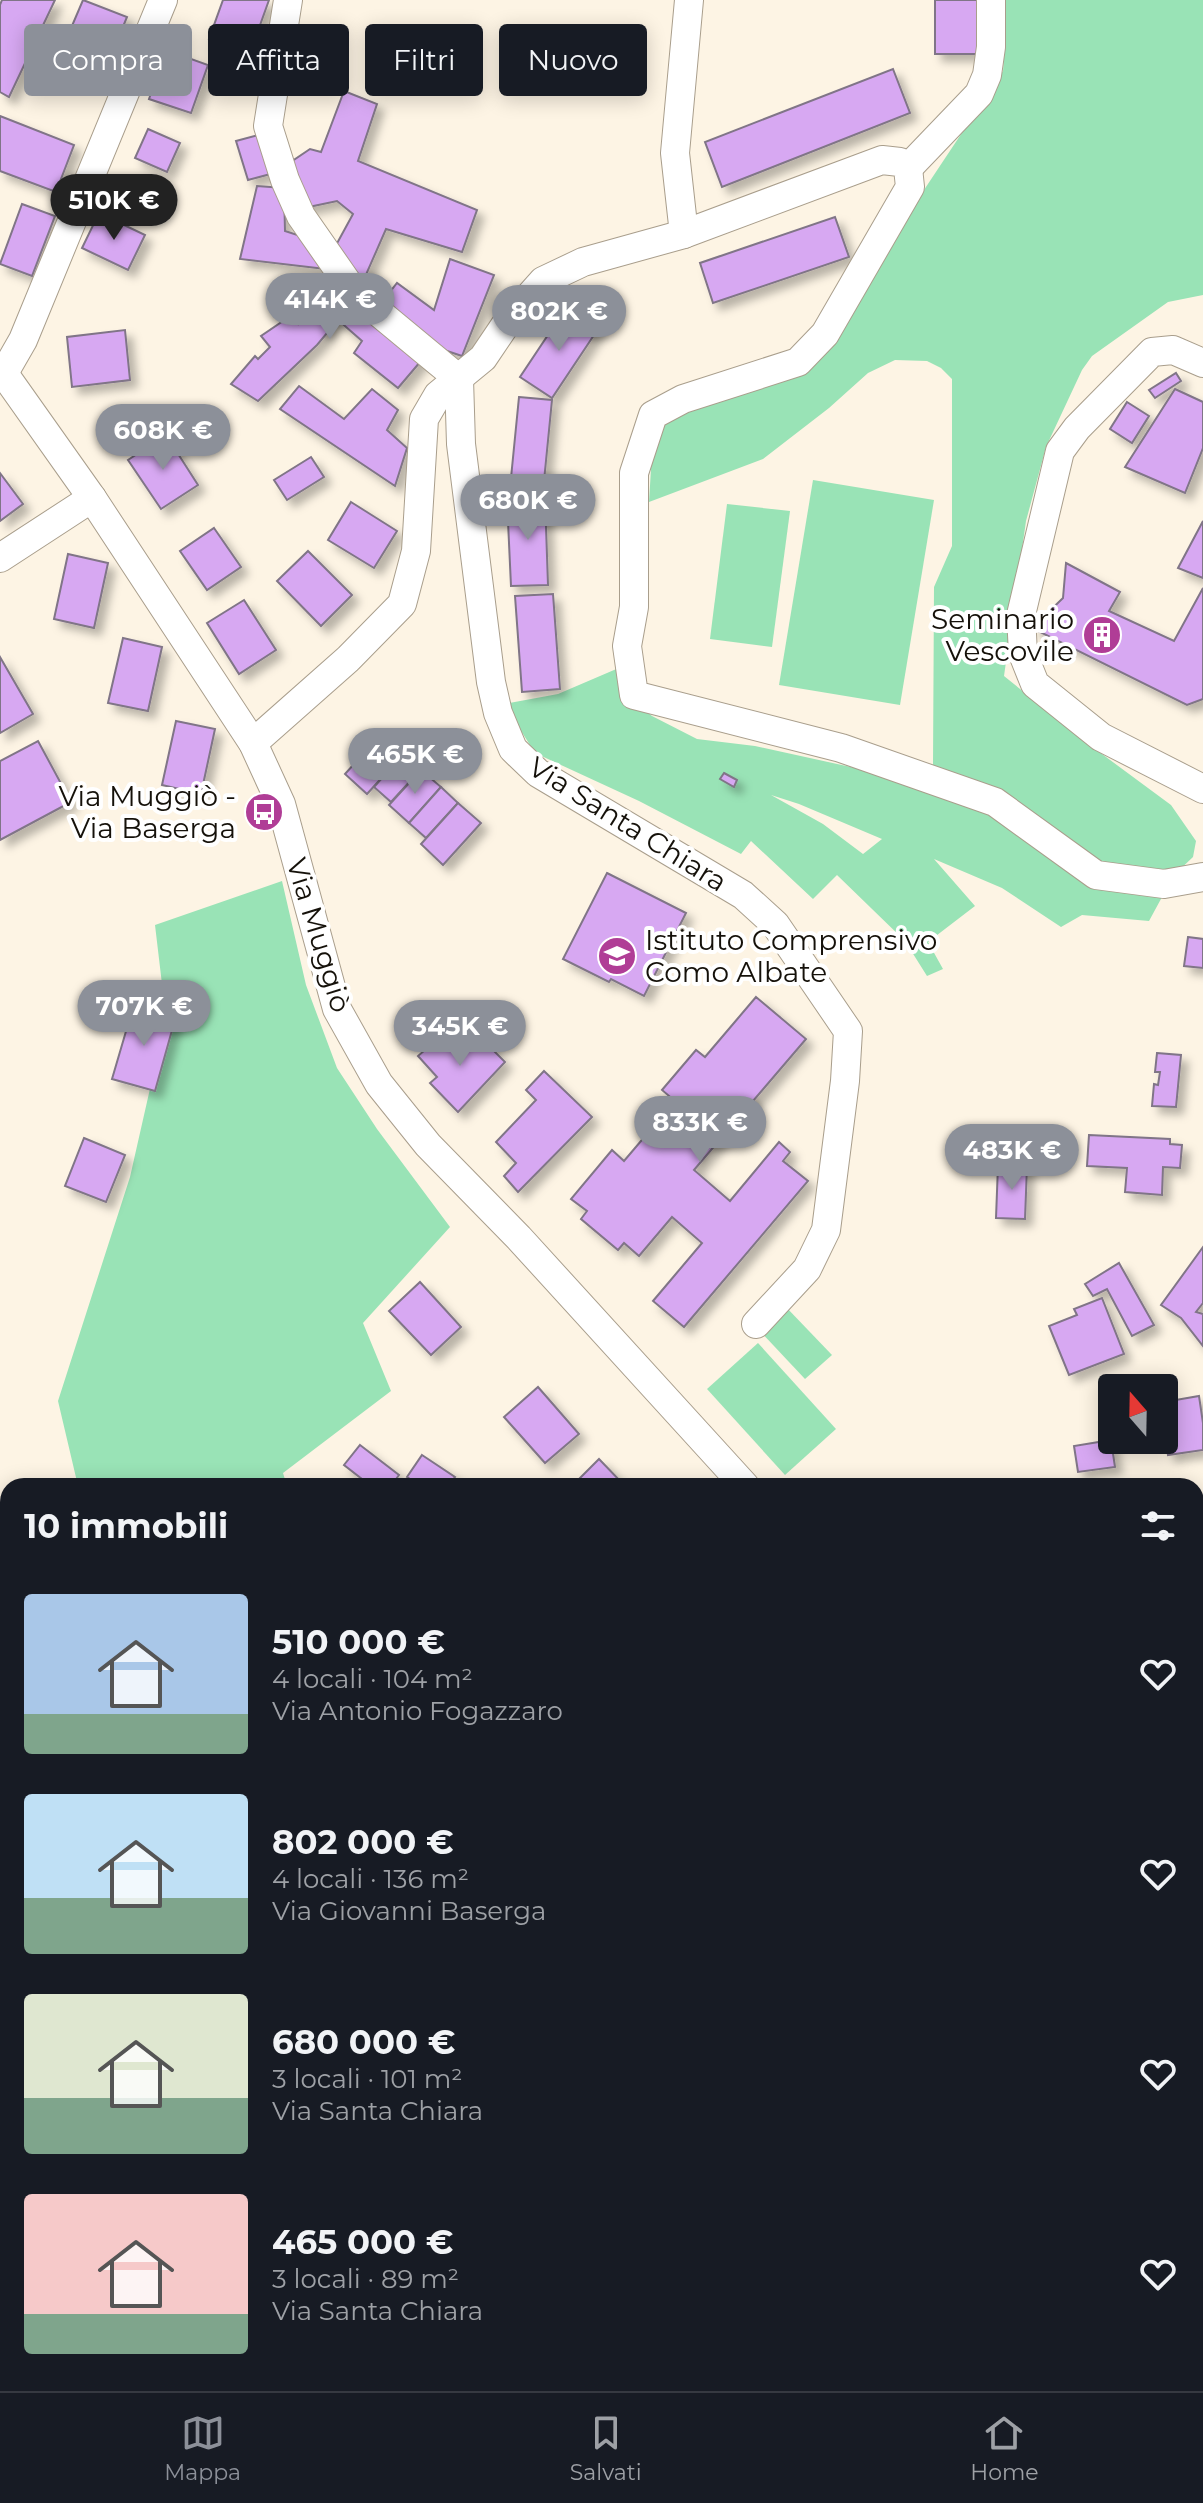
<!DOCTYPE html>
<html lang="it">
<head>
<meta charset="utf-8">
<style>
  body { margin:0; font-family:Montserrat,sans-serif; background:#20242c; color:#f1f3f6; height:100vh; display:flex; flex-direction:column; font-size:30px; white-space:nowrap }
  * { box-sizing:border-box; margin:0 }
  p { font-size:26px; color:#9ea1a6 }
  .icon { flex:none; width:44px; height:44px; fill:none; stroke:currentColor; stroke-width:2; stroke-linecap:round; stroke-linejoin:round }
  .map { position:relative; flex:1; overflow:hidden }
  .details { position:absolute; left:0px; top:1478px; width:1204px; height:914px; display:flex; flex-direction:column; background:#171b24; border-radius:24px 24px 0 0; box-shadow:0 4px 20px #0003 }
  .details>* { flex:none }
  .hud { position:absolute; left:24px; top:24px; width:800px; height:72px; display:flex; gap:16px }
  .needle { width:52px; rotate:340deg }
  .controls { position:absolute; left:1098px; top:1374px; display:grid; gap:16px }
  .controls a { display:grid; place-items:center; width:80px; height:80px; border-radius:8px; background:#171b24; box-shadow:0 4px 20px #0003; font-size:40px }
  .price { position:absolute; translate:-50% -68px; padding:0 18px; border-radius:28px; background:#8c9099; color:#fff; font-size:26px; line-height:52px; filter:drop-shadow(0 2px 4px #0008) }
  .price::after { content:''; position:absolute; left:50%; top:48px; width:24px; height:18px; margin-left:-12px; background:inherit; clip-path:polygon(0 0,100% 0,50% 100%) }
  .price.selected { background:#222; color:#fff }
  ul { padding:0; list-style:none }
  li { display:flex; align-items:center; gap:24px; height:200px; padding:0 24px }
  li span { display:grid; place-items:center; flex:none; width:224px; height:160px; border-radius:8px; color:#555 }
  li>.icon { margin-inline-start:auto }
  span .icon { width:96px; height:96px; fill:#fffc; stroke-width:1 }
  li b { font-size:34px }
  h2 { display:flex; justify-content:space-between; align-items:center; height:96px; padding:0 24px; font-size:34px }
  .tag { padding:0 28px; border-radius:8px; background:#171b24; box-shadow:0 4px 20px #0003; font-size:28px; line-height:72px }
  .tag.selected { background:#8c9099; color:#fff }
  .dock { display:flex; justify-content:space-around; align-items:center; height:112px; border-top:2px solid #363941; background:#171b24; font-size:22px; color:#9ea1a6 }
  .dock a { display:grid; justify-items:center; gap:4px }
  .dock .selected { color:#8c9099 }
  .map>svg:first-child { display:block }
</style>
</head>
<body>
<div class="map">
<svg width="1203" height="2391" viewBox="0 0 1203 2391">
  <defs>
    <filter id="shadow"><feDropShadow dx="7" dy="7" stdDeviation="4" flood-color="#0004"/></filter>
  </defs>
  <rect width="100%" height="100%" fill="#fdf4e4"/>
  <!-- green -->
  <g fill="#99e3b6" fill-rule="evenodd">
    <path d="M 999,0 L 1203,0 L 1203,295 L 1168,302 L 1092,356 L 1082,370 L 1046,447 L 1026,521 L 1004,676 L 1083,740 L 1171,805 L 1196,841 L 1193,857 L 1174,875 L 1149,921 L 1082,915 L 1061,927 L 1002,888 L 934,859 L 975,906 L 928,942 L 943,969 L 927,976 L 905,941 L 837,875 L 813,899 L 751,841 L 741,854 L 639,801 L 535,753 L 504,704 L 558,694 L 621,667 L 640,706 L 652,716 L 697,739 L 755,746 L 860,769 L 892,755 L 933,765 L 934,587 L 952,546 L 952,379 L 941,368 L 927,361 L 895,360 L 868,373 L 829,408 L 763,459 L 649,502 L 653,436 L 667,416 L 763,387 L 912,208 L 1003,71 L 1005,46 ZM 771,795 L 799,804 L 882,839 L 863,854 L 823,824 Z"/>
    <path d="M 813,480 L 934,500 L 900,705 L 779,685 Z"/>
    <path d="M 727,504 L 790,511 L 772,647 L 710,639 Z"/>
    <path d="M 282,881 L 306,985 L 337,1068 L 377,1129 L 450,1227 L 363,1323 L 391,1391 L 283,1473 L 287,1486 L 78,1486 L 58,1401 L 130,1177 L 166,1018 L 155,925 Z"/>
    <path d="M 785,1306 L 832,1355 L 805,1379 L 759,1330 Z"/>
    <path d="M 758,1343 L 836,1429 L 785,1475 L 707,1389 Z"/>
    <path d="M 0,1568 L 8,1573 L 8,1656 L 0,1671 Z"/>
    <path d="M 8,1937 L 8,2154 L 0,2165 L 0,1949 Z"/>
  </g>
  <!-- building -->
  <g fill="#d7a8f2" stroke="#807587" stroke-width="2" filter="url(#shadow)">
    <path d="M 2,0 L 55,0 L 9,97 L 0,92 L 0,5 Z"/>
    <path d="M 83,0 L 127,17 L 104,73 L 60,54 Z"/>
    <path d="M 223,0 L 269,0 L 250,53 L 209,39 Z"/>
    <rect x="935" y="0" width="45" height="54"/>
    <path d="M 166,50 L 208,65 L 191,113 L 149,99 Z"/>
    <path d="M 893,69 L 910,113 L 722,187 L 705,142 Z"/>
    <path d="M 344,91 L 377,104 L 358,161 L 477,210 L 462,252 L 386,229 L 358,293 L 335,247 L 353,214 L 337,201 L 299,209 L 285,166 L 310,149 L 321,152 Z"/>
    <path d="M 0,116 L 74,145 L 56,192 L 0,171 Z"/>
    <path d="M 148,129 L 180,143 L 167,172 L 135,158 Z"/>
    <path d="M 266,133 L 278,172 L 248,180 L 236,141 Z"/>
    <path d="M 257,186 L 284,188 L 285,231 L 313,240 L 334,270 L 240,259 Z"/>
    <path d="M 22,204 L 55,216 L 32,276 L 0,264 Z"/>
    <path d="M 99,213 L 145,235 L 128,270 L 82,248 Z"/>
    <path d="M 835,217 L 849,257 L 713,303 L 700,263 Z"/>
    <path d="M 450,259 L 494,275 L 462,356 L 432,346 L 379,306 L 397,283 L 434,310 Z"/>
    <path d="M 327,272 L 426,355 L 398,388 L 354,353 L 362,341 L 338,320 L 317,345 L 258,401 L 231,384 L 255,356 L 258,359 L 270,347 L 261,336 L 289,317 L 298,324 Z"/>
    <path d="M 566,308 L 598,329 L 552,398 L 520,377 Z"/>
    <path d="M 125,330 L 130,380 L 72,387 L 67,337 Z"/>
    <path d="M 1176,373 L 1181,381 L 1155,398 L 1149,390 Z"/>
    <path d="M 299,386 L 344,419 L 372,389 L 398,410 L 387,430 L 407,448 L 395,486 L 280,409 Z"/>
    <path d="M 1175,389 L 1203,402 L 1203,448 L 1185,493 L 1125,467 Z"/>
    <path d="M 519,397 L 552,400 L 543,491 L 510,488 Z"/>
    <path d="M 1127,402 L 1149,416 L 1132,443 L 1110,429 Z"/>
    <path d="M 166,435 L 198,485 L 161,509 L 128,460 Z"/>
    <path d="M 311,457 L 324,477 L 287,500 L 274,480 Z"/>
    <path d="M 0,473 L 23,504 L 0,521 Z"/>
    <path d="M 545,498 L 548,585 L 511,586 L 507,500 Z"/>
    <path d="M 351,502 L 397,531 L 374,568 L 328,540 Z"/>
    <path d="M 1203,521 L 1203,578 L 1178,568 Z"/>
    <path d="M 214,528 L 241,567 L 207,590 L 180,551 Z"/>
    <path d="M 308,551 L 352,595 L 321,626 L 277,581 Z"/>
    <path d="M 68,554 L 108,563 L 94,628 L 54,619 Z"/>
    <path d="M 1066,563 L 1120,592 L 1109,611 L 1174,641 L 1203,588 L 1203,699 L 1187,705 L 1032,628 L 1063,598 Z"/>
    <path d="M 553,594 L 560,689 L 522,692 L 515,596 Z"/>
    <path d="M 244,600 L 276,650 L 239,674 L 207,623 Z"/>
    <path d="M 123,638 L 162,647 L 148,711 L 108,703 Z"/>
    <path d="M 0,657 L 33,714 L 0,733 Z"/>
    <path d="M 176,721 L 215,729 L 201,794 L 162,785 Z"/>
    <path d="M 385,730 L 407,750 L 367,794 L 345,774 Z"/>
    <path d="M 38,741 L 71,802 L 0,840 L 0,761 Z"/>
    <path d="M 407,750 L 425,765 L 391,802 L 374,787 Z"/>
    <path d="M 421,770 L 441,787 L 409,823 L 389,805 Z"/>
    <path d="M 724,773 L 737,780 L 734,787 L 720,779 Z"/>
    <path d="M 441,787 L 458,803 L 426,838 L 409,823 Z"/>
    <path d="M 458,803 L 481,823 L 443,865 L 421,844 Z"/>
    <path d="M 607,873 L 686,913 L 644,996 L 611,979 L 609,982 L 563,959 Z"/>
    <path d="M 1188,937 L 1203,939 L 1203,968 L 1184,966 Z"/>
    <path d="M 756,997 L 806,1039 L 694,1170 L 730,1201 L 779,1142 L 790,1152 L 783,1161 L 808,1181 L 684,1327 L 653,1301 L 702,1243 L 672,1217 L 639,1256 L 624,1243 L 618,1250 L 581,1219 L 587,1211 L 571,1199 L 612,1150 L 624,1161 L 675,1101 L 662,1090 L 696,1050 L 705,1057 Z"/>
    <path d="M 134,1004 L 176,1016 L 155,1091 L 112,1079 Z"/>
    <path d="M 448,1030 L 465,1049 L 480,1037 L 505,1062 L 458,1112 L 430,1083 L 437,1077 L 418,1056 Z"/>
    <path d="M 1157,1053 L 1181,1055 L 1176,1107 L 1152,1106 L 1154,1084 L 1158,1085 L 1160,1072 L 1155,1072 Z"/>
    <path d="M 544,1071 L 592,1117 L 518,1192 L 504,1176 L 516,1163 L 496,1142 L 536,1100 L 526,1090 Z"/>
    <path d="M 1089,1135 L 1170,1139 L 1170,1144 L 1182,1145 L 1180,1168 L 1163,1167 L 1162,1195 L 1125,1192 L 1127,1168 L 1087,1166 Z"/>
    <path d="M 84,1138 L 125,1155 L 106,1202 L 65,1186 Z"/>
    <path d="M 998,1165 L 1027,1166 L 1025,1219 L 996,1218 Z"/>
    <path d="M 1203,1247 L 1203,1303 L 1196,1312 L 1203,1314 L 1203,1346 L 1181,1318 L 1161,1305 Z"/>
    <path d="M 1119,1263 L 1154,1325 L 1132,1336 L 1107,1289 L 1093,1296 L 1085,1284 Z"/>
    <path d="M 420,1282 L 461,1327 L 431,1355 L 389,1311 Z"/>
    <path d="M 1102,1298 L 1124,1354 L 1069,1375 L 1049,1326 L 1077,1315 L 1074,1309 Z"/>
    <path d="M 538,1387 L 579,1434 L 545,1463 L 504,1417 Z"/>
    <path d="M 1199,1396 L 1203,1423 L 1203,1450 L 1168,1455 L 1164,1427 L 1164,1402 Z"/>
    <path d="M 1111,1440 L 1115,1467 L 1078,1472 L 1074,1446 Z"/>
    <path d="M 360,1445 L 399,1475 L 391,1486 L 371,1486 L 344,1465 Z"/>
    <path d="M 422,1455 L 455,1477 L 448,1486 L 421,1486 L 407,1477 Z"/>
    <path d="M 599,1459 L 625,1486 L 572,1486 Z"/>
    <path d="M 1203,1498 L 1203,1549 L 1196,1551 L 1196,1499 Z"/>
    <path d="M 1203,1580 L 1203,1628 L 1196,1629 L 1196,1582 Z"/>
    <path d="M 1203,1657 L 1203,1699 L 1196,1701 L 1196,1659 Z"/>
    <path d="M 1203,1796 L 1203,1828 L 1196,1831 L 1196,1798 Z"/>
    <rect x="1034" y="2384" width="46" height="7"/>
    <path d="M 1136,2384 L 1176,2384 L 1175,2391 L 1136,2391 Z"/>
  </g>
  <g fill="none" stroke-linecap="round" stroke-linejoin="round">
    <!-- minor casing -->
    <g stroke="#a99e8c" stroke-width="30">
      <g id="minor">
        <path d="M 288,0 L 268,126 L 285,180 L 301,216 L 347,282 L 360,297 L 459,379 L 461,444 L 491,682 L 498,713 L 513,749 L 538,773 L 743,895 L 775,924 L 848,1031 L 845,1081 L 826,1230 L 807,1269 L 756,1324"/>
        <path d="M 908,168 L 979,94 L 987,75 L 991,47 L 991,0"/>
        <path d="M 684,234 L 675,153 L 689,0"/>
        <path d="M 1203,363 L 1173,350 L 1152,352 L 1077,428 L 1060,451 L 1021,615 L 1023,654 L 1035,684 L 1101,737 L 1203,789"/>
        <path d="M 0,368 L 92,498 L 253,743 L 281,804 L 337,1009 L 379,1084 L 428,1145 L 519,1238 L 745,1486"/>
        <path d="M 4,373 L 23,340 L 163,0"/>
        <path d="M 0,558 L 92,498"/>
        <path d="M 253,743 L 348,659 L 402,604 L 416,551 L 424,419 L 438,395 L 483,358 L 510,318 L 543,281 L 583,262 L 684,234 L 882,160 L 900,162 L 908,168 L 910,187 L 825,334 L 798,362 L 683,399 L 653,415 L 634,473 L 634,607 L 627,646 L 634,695 L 841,748 L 995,802 L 1096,875 L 1164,884 L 1203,877"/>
        <path d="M 1196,1766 L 1203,1762"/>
        <path d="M 1196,2193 L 1203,2192"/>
        <path d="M 527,2384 L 532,2391"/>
        <path d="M 975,2391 L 980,2384"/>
      </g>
    </g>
    <!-- major casing -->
    <g stroke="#a99e8c" stroke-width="36">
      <g id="major">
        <path d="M 0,1538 L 8,1542"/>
        <path d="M 1196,2158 L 1203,2160"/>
      </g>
    </g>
    <!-- minor -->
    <use href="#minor" stroke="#fff" stroke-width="28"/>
    <!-- major -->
    <use href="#major" stroke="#fff" stroke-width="34"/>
  </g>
  <!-- icons -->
  <defs>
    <g id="building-disc" transform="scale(2)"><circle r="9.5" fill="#b03d96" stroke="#fff"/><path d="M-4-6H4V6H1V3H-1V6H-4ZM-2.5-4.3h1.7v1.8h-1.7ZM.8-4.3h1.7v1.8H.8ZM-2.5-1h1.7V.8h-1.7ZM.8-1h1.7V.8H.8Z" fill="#fff"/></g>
    <g id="bus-disc" transform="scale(2)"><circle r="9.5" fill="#b03d96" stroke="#fff"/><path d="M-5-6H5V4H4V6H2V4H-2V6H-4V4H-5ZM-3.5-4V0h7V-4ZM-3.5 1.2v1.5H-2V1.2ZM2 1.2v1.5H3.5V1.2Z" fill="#fff"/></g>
    <g id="school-disc" transform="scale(2)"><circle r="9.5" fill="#b03d96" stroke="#fff"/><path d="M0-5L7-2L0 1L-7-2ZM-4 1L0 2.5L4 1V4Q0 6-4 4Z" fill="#fff"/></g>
  </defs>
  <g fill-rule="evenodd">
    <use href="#building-disc" x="1102" y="635"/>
    <use href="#bus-disc" x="264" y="812"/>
    <use href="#school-disc" x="617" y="956"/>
  </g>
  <g text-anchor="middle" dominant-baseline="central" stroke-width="8" stroke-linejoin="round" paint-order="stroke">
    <!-- poi labels -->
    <g font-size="28" fill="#15110a" stroke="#fff" text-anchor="end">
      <text x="1074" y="619">Seminario<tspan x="1074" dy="32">Vescovile</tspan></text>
      <text x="236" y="796">Via Muggiò -<tspan x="236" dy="32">Via Baserga</tspan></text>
      <text x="645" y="940" text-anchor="start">Istituto Comprensivo<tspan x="645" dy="32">Como Albate</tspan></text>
    </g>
    <!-- street labels -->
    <g font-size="28" fill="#15110a" stroke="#fff">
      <text transform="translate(628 824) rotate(32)">Via Santa Chiara</text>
      <text transform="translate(319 935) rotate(73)">Via Muggiò</text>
    </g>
  </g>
</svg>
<div class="controls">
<a><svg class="needle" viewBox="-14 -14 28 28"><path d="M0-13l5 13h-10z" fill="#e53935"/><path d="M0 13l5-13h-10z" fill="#9ea1a6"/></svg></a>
</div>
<b class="price selected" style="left:114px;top:242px">510K €</b>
<b class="price" style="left:330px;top:341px">414K €</b>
<b class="price" style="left:559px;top:353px">802K €</b>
<b class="price" style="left:163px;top:472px">608K €</b>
<b class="price" style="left:528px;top:542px">680K €</b>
<b class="price" style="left:415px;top:796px">465K €</b>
<b class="price" style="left:144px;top:1048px">707K €</b>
<b class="price" style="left:460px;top:1068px">345K €</b>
<b class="price" style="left:700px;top:1164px">833K €</b>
<b class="price" style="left:1012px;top:1192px">483K €</b>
<div class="hud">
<a class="tag selected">Compra</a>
<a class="tag">Affitta</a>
<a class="tag">Filtri</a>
<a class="tag">Nuovo</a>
</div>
<section class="details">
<h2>10 immobili<svg class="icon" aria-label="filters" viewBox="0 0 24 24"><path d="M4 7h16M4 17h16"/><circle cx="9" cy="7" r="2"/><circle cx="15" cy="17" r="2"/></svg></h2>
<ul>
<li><span style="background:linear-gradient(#a9c7e8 75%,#7fa58c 0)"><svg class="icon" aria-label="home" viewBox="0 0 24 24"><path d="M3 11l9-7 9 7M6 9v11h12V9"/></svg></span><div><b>510 000 €</b><p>4 locali · 104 m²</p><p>Via Antonio Fogazzaro</p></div><svg class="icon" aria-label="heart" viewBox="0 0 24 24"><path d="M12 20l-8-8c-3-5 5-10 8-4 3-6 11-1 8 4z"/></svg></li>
<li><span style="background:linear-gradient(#bfe0f5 65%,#7fa58c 0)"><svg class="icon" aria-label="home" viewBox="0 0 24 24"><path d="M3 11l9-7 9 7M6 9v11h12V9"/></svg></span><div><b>802 000 €</b><p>4 locali · 136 m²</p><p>Via Giovanni Baserga</p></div><svg class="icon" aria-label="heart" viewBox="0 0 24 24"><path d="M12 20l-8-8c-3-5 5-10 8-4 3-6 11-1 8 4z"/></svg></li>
<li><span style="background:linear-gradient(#dfe7d0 65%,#7fa58c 0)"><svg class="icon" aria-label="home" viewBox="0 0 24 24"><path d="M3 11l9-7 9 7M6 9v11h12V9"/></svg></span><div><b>680 000 €</b><p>3 locali · 101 m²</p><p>Via Santa Chiara</p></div><svg class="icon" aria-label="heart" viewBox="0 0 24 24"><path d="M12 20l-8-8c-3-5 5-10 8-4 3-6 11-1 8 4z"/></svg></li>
<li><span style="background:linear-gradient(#f6c9c9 75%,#7fa58c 0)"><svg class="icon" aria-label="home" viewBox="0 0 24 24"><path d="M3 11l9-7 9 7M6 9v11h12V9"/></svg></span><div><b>465 000 €</b><p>3 locali · 89 m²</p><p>Via Santa Chiara</p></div><svg class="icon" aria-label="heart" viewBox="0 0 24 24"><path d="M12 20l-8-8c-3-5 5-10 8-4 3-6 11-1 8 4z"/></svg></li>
</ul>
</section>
</div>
<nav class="dock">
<a class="selected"><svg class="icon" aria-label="map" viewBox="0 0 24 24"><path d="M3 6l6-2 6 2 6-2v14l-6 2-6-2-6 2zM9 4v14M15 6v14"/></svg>Mappa</a>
<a><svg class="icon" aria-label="saved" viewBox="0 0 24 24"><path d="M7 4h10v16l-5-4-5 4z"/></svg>Salvati</a>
<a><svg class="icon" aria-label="home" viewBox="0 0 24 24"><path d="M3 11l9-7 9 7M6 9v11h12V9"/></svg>Home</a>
</nav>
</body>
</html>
